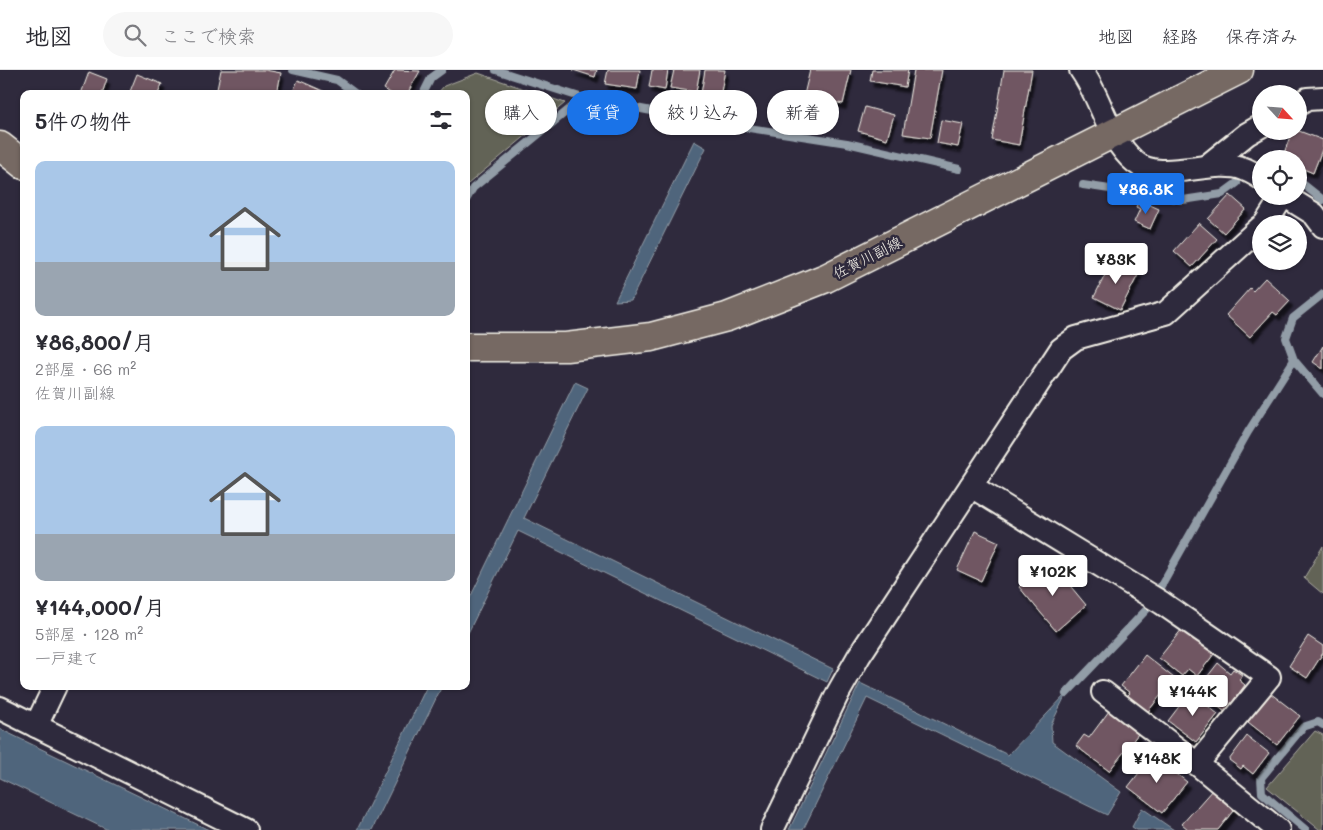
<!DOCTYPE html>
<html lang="ja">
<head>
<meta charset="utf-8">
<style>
  body { margin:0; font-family:Mali,"Klee One",sans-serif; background:#f7f7f7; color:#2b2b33; height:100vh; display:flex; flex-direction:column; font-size:19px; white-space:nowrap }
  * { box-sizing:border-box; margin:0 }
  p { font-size:16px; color:#7c7c81 }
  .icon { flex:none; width:28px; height:28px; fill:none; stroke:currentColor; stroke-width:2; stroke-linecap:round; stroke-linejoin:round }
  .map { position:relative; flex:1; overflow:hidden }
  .sheet { position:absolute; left:20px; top:20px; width:450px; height:600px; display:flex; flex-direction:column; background:#fff; border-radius:10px; box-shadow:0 1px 4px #0004 }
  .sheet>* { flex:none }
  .guide { position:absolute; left:485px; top:20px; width:475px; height:45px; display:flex; gap:10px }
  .needle { width:32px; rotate:116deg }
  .buttons { position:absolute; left:1252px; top:15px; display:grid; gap:10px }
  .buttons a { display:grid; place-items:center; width:55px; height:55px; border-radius:50%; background:#fff; box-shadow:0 1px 4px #0004; font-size:25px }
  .price { position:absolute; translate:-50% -42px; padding:0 11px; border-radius:5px; background:#fff; color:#222; font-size:16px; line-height:32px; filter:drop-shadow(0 1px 2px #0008) }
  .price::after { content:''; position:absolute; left:50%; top:30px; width:15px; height:11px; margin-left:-8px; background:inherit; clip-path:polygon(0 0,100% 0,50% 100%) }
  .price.selected { background:#1a73e8; color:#fff }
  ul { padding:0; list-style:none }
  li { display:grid; align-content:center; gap:10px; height:265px; padding:0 15px }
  li span { display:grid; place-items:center; height:155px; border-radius:10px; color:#555 }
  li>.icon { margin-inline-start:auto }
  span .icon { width:90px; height:90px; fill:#fffc; stroke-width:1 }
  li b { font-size:21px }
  h2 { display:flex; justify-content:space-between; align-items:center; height:60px; padding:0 15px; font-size:21px }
  .tag { padding:0 18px; border-radius:22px; background:#fff; box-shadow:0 1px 4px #0004; font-size:18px; line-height:45px }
  .tag.selected { background:#1a73e8; color:#fff }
  header { display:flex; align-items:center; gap:30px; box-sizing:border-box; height:70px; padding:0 25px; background:#fff; border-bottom:1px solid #e1e1e2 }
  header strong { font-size:24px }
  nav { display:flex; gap:28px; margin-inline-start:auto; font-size:18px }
  .search { width:350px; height:45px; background:#f7f7f7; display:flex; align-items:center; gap:12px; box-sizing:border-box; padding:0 18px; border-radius:28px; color:#7c7c81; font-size:19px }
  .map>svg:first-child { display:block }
</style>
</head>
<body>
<header>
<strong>地図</strong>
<div class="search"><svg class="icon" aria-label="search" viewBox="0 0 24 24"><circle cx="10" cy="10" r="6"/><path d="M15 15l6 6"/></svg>ここで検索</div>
<nav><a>地図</a><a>経路</a><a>保存済み</a></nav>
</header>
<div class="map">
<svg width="1323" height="760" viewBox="0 0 1323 760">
  <defs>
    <filter id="shadow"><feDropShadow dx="3" dy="5.5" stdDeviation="1" flood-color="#0009"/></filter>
  </defs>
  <rect width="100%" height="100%" fill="#2f2a3d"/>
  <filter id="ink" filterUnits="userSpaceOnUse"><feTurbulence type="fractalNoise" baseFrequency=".02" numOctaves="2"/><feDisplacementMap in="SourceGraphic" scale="10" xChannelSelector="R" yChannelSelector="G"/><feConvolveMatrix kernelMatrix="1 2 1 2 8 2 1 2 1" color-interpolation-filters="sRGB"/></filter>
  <g filter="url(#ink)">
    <!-- green -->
    <g fill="#626457" stroke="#abaaa0">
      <path d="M 478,3 L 565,33 L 468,114 L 466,113 L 466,24 L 437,24 L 444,16 Z"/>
      <path d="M 1323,476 L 1323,524 L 1304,508 Z"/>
      <path d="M 1315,661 L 1323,665 L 1323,760 L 1320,760 L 1267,717 Z"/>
    </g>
    <!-- water -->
    <g fill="#50657b" stroke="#929da7">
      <path d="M 694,71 L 706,78 L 631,230 L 615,231 Z"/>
      <path d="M 575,312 L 588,318 L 524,448 L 833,599 L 827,612 L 518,461 L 466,567 L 466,536 Z"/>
      <path d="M 860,613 L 1008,685 L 1066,624 L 1051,655 L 1052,672 L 1121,722 L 1107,745 L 867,628 L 803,760 L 789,760 Z"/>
      <path d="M 427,616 L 442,616 L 372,760 L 357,760 Z"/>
      <path d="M 0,659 L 209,760 L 108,760 L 0,708 Z"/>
      <path d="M 1142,738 L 1174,760 L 1137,760 L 1132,757 Z"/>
    </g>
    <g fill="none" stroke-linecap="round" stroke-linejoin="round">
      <!-- stream -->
      <g stroke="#929da7" stroke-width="8">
        <path d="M 293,0 L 337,10 L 356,24"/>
        <path d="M 496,0 L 583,28 L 710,52 L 847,73 L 959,99"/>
        <path d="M 423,24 L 431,8 L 442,0"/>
        <path d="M 1299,111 L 1323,130"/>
        <path d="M 1083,115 L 1183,130 L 1222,124 L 1237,113"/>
        <path d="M 466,130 L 473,118 L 583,28"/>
        <path d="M 1323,224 L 1293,248 L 1286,268 L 1294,290 L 1323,324"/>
        <path d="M 1066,624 L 1149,537 L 1248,362 L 1294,290"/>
        <path d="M 1306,760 L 1262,723 L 1261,708 L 1303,657 L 1318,652 L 1323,655"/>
      </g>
    </g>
    <!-- building -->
    <g fill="#6f5762" stroke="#f4f1e8" filter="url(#shadow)">
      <path d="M 221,0 L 265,0 L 281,3 L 277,24 L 216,24 Z"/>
      <path d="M 395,0 L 420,1 L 407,24 L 392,24 L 384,19 Z"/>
      <path d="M 573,0 L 597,0 L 595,7 Z"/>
      <path d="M 608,0 L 640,0 L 637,19 L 605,14 Z"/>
      <path d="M 652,0 L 668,0 L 665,20 L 649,17 Z"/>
      <path d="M 674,0 L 700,0 L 696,22 L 670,18 Z"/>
      <path d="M 705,0 L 725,0 L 719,33 L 700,30 Z"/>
      <path d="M 810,0 L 851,0 L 843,34 L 804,25 Z"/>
      <path d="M 872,0 L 908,0 L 905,17 L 870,11 Z"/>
      <path d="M 914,0 L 942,0 L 930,68 L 903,64 Z"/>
      <path d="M 1004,0 L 1032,0 L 1019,75 L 992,70 Z"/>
      <path d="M 89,2 L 107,9 L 102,24 L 81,24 Z"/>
      <path d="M 137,4 L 162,14 L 158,24 L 129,24 Z"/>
      <path d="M 298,10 L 330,24 L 292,24 Z"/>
      <path d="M 865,37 L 894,45 L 887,69 L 858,61 Z"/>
      <path d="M 941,50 L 963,54 L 958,77 L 937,73 Z"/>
      <path d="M 1292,61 L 1299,61 L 1323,70 L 1323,77 L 1313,103 L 1299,97 L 1299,89 L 1282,89 Z"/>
      <path d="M 1230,125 L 1246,139 L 1224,163 L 1208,149 Z"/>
      <path d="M 1139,130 L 1159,139 L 1150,159 L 1134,152 L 1140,139 L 1136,137 Z"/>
      <path d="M 1199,153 L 1217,169 L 1192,197 L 1174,181 Z"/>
      <path d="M 1113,189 L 1139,203 L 1120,240 L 1094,227 Z"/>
      <path d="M 1265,208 L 1290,231 L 1277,245 L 1273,242 L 1250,267 L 1226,245 L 1250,218 L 1253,221 Z"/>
      <path d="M 1323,276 L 1323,299 L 1313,292 Z"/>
      <path d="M 975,461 L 999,472 L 981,511 L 957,500 Z"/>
      <path d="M 1053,495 L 1086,535 L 1056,561 L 1019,517 L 1033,504 L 1037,509 Z"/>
      <path d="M 1182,559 L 1214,584 L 1197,606 L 1188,599 L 1182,606 L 1159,588 Z"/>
      <path d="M 1308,566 L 1323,576 L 1323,583 L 1307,608 L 1289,596 Z"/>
      <path d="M 1145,585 L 1174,608 L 1147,643 L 1126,627 L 1130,623 L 1121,616 Z"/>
      <path d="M 1218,593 L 1230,603 L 1233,599 L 1242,605 L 1239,610 L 1245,615 L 1225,642 L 1197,620 Z"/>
      <path d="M 1190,622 L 1218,644 L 1196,672 L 1168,651 Z"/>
      <path d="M 1270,623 L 1300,646 L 1277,675 L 1248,652 Z"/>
      <path d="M 1109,641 L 1138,664 L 1109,701 L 1076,676 L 1084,665 L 1089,668 Z"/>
      <path d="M 1247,666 L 1269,683 L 1253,704 L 1243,696 L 1241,699 L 1229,690 Z"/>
      <path d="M 1153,685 L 1187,712 L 1162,743 L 1128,717 Z"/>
      <path d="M 1213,719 L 1236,737 L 1218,760 L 1189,760 L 1182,754 Z"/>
    </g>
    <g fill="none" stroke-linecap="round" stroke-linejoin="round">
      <!-- minor casing -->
      <g stroke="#f4f1e8" stroke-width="26">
        <g id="minor">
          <path d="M 1081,0 C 1102,29 1107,68 1135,92 C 1160,114 1214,87 1244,99 C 1250,101 1256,105 1261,108"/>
          <path d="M 1299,34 L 1307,29 L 1323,28"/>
          <path d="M 1207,96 L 1247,64 L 1261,56"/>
          <path d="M 1285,126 L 1314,144 L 1323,156"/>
          <path d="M 1265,154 L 1283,126"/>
          <path d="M 971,416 L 1162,533 L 1269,607 L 1197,694 L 1278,760"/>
          <path d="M 1103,622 L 1197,694"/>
          <path d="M 0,638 L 246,760"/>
          <path d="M 36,656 L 55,616"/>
          <path d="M 772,760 L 838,623 L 859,586 L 1061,279 L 1076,268 L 1166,243 L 1261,157"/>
        </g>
      </g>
      <!-- primary casing -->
      <g stroke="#f4f1e8" stroke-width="31">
        <g id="primary">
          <path d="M 0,76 L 24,95"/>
          <path d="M 466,277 L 566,277 L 651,267 L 727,247 L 826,208 L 1239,0"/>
        </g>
      </g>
      <!-- minor -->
      <use href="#minor" stroke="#2f2a3d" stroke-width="22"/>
      <!-- primary -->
      <use href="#primary" stroke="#766964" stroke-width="28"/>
    </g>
  </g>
  <g text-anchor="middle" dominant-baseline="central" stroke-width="5" stroke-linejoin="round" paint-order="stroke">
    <!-- street labels -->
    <g font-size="15" fill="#f4f1e8" stroke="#2f2a3d">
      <text transform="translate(867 187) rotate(-27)">佐賀川副線</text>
    </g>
  </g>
</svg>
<div class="buttons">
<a><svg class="needle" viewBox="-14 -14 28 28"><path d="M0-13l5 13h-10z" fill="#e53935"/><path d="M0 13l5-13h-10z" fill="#7c7c81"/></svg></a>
<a><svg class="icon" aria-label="locate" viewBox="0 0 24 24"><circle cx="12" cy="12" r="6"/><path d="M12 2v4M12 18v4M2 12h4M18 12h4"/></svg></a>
<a><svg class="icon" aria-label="layers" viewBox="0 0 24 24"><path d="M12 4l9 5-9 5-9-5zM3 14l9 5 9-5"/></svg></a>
</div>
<b class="price selected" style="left:1146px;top:145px">¥86.8K</b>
<b class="price" style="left:1116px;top:215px">¥83K</b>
<b class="price" style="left:1053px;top:527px">¥102K</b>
<b class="price" style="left:1193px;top:647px">¥144K</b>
<b class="price" style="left:1157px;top:714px">¥148K</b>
<div class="guide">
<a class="tag">購入</a>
<a class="tag selected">賃貸</a>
<a class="tag">絞り込み</a>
<a class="tag">新着</a>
</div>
<section class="sheet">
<h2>5件の物件<svg class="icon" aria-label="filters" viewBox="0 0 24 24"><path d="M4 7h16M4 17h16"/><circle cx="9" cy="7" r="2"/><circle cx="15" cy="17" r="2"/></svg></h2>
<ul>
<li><span style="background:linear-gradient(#a9c7e8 65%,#9aa5b1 0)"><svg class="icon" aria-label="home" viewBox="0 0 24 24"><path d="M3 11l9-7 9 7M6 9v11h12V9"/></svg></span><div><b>¥86,800/月</b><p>2部屋 · 66 m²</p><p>佐賀川副線</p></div></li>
<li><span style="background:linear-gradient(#a9c7e8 70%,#9aa5b1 0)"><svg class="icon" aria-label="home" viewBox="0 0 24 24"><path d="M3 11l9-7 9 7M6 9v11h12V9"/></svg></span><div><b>¥144,000/月</b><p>5部屋 · 128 m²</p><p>一戸建て</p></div></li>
</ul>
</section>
</div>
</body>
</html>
